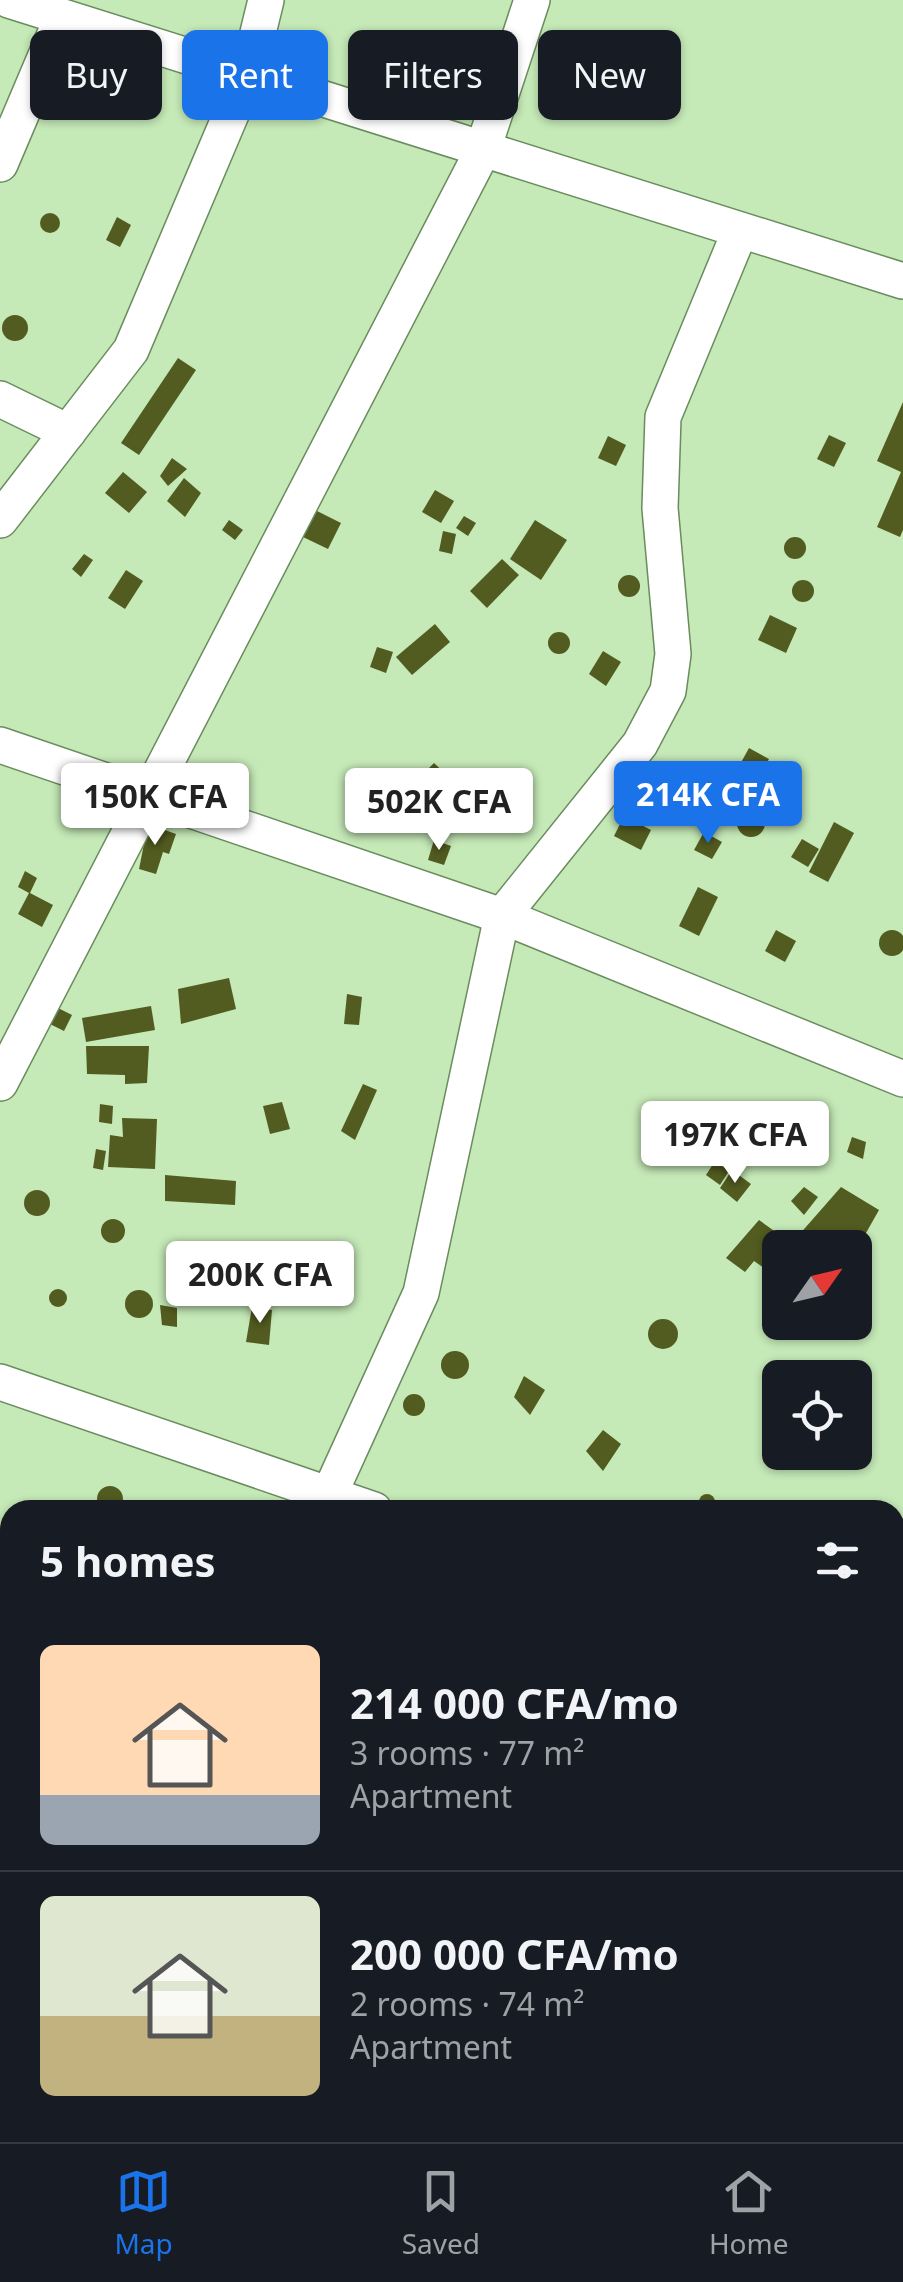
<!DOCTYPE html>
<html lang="en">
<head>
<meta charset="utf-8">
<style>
  body { margin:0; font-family:"Noto Sans",sans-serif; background:#20242c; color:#f1f3f6; height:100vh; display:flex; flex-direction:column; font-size:38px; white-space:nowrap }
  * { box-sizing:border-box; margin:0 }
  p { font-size:32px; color:#9ea1a6 }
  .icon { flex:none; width:55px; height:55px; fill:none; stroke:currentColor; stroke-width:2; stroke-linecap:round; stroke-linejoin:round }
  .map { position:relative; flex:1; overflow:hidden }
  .panel { position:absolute; left:0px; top:1500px; width:905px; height:642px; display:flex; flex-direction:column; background:#171b24; border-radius:30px 30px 0 0; box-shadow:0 2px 8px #0004 }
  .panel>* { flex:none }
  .top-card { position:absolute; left:30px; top:30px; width:845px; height:90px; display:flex; gap:20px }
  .needle { width:65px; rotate:56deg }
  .fabs { position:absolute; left:762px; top:1230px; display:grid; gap:20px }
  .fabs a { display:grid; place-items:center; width:110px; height:110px; border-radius:15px; background:#171b24; box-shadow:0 2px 8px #0004; font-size:50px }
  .price { position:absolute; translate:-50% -85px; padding:0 22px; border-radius:10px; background:#fff; color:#222; font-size:32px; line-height:65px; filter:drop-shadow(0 2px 5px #0008) }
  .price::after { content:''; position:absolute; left:50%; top:60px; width:30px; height:22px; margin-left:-15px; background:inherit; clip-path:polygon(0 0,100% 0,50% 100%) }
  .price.on { background:#1a73e8; color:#fff }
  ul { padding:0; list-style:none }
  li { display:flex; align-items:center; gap:30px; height:250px; padding:0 40px }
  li+li { border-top:2px solid #363941 }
  li span { display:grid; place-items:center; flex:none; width:280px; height:200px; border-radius:15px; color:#555 }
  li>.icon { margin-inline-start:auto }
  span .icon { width:120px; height:120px; fill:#fffc; stroke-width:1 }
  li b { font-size:42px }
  h2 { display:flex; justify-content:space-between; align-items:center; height:120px; padding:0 40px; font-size:42px }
  .tag { padding:0 35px; border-radius:15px; background:#171b24; box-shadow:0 2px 8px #0004; font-size:35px; line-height:90px }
  .tag.on { background:#1a73e8; color:#fff }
  .tabs { display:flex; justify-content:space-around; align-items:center; height:140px; border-top:2px solid #363941; background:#171b24; font-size:28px; color:#9ea1a6 }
  .tabs a { display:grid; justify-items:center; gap:5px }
  .tabs .on { color:#1a73e8 }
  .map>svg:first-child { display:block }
</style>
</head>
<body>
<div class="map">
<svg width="903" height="2142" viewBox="0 0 903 2142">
  <rect width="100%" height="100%" fill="#c5e9b7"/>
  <!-- building -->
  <g fill="#525c20">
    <circle cx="50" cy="223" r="10"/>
    <path d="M 117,217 L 131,225 L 120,247 L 106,240 Z"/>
    <circle cx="15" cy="328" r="13"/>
    <path d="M 178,358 L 196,370 L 139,455 L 121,443 Z"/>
    <path d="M 903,402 L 903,530 L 900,537 L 877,527 L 901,472 L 877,461 Z"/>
    <path d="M 829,435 L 846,443 L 834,467 L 817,459 Z"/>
    <path d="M 608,436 L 626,445 L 616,466 L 598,458 Z"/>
    <path d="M 172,458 L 187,469 L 168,486 L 160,476 Z"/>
    <path d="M 123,472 L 147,492 L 129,513 L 105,493 Z"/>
    <path d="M 184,478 L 201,493 L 185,517 L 167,501 Z"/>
    <path d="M 435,490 L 454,501 L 441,523 L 422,512 Z"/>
    <path d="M 315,510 L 341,523 L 328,549 L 303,537 Z"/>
    <path d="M 464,516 L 476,523 L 468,536 L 456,528 Z"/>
    <path d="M 229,520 L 243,530 L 235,540 L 222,530 Z"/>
    <path d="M 535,520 L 567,540 L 541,580 L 510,559 Z"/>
    <path d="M 443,531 L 456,534 L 452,554 L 439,551 Z"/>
    <circle cx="795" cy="548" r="11"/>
    <path d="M 84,554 L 93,560 L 81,577 L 72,569 Z"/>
    <path d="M 502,559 L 519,575 L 487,608 L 470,591 Z"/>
    <path d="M 126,570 L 143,581 L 125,609 L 108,598 Z"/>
    <circle cx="629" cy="586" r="11"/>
    <circle cx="803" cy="591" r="11"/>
    <path d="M 770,615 L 797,628 L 786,653 L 758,640 Z"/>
    <path d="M 435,624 L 450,642 L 412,675 L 396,657 Z"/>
    <circle cx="559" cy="643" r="11"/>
    <path d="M 377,647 L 393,652 L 386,673 L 370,667 Z"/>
    <path d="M 603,651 L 621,662 L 606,686 L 589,674 Z"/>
    <path d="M 749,748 L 769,759 L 732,826 L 689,801 L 702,777 L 726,790 Z"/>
    <path d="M 434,763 L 468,795 L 438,827 L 421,811 L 435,797 L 417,780 Z"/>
    <circle cx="751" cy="823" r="14"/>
    <path d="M 624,816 L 651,830 L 641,850 L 614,836 Z"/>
    <path d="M 834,822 L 854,833 L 828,882 L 809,872 Z"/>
    <path d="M 148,824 L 176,834 L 169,854 L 163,852 L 156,874 L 139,869 Z"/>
    <path d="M 704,832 L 722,842 L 712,859 L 694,850 Z"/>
    <path d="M 802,839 L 819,849 L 808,867 L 791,857 Z"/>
    <path d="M 434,840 L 451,846 L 444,865 L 428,860 Z"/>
    <path d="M 25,871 L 37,878 L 30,893 L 53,905 L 42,927 L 18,914 L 29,893 L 18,887 Z"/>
    <path d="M 698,887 L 718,897 L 699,936 L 679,926 Z"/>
    <circle cx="892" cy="943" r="13"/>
    <path d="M 776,930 L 796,941 L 785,962 L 765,951 Z"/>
    <path d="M 229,978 L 236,1009 L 181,1024 L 178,989 Z"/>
    <path d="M 347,994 L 362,997 L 359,1025 L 344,1024 Z"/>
    <path d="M 151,1006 L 155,1030 L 86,1042 L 82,1018 Z"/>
    <path d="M 58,1008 L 72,1015 L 64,1031 L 50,1024 Z"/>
    <path d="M 86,1046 L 149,1046 L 147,1083 L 125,1084 L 125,1075 L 87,1074 Z"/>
    <path d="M 363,1084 L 377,1090 L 355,1140 L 341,1131 Z"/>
    <path d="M 282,1102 L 290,1129 L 270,1134 L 263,1106 Z"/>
    <path d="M 100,1104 L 113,1106 L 112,1124 L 99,1122 Z"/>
    <path d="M 122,1118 L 157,1119 L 155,1169 L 108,1167 L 110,1135 L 123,1137 Z"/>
    <path d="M 852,1137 L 866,1142 L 863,1159 L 847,1152 Z"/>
    <circle cx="765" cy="1149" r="9"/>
    <path d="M 96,1149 L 106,1151 L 103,1170 L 93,1168 Z"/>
    <path d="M 715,1161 L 729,1171 L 720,1185 L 706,1175 Z"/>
    <path d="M 732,1170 L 751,1184 L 737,1202 L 720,1188 Z"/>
    <path d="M 165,1175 L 236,1181 L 235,1205 L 165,1201 Z"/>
    <path d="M 804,1187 L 818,1197 L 804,1215 L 791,1201 Z"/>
    <path d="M 841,1187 L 879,1210 L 862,1240 L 852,1235 L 844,1248 L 816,1248 L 798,1236 Z"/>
    <circle cx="37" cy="1203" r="13"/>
    <circle cx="113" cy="1231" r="12"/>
    <path d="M 759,1220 L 777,1233 L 762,1250 L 779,1262 L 771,1273 L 754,1261 L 745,1272 L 726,1258 Z"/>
    <circle cx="322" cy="1287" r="12"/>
    <circle cx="58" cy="1298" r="9"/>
    <circle cx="139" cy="1304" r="14"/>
    <path d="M 160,1305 L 177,1308 L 177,1327 L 162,1325 Z"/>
    <path d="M 252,1307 L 272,1310 L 269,1345 L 246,1342 Z"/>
    <circle cx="663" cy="1334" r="15"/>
    <circle cx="455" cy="1365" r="14"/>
    <path d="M 524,1376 L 545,1390 L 530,1415 L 514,1397 Z"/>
    <circle cx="414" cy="1405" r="11"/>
    <path d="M 603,1430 L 621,1444 L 603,1471 L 586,1451 Z"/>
    <circle cx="110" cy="1499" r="13"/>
    <circle cx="707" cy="1502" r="8"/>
    <path d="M 10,1589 L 10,1619 L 0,1613 Z"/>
    <path d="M 903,1716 L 903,1743 L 895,1737 L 895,1722 Z"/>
    <path d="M 10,1810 L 10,1833 L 0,1826 Z"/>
    <path d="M 903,1812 L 903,1838 L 897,1823 Z"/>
    <path d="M 903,1863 L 903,1896 L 895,1890 L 895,1873 Z"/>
    <path d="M 0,1884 L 10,1890 L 10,1915 L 0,1909 Z"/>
    <path d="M 900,1896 L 903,1954 L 895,1965 L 895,1902 Z"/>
    <path d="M 0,2050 L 10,2052 L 10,2074 L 0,2075 Z"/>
    <path d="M 664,2132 L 675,2132 L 689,2142 L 658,2142 Z"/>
  </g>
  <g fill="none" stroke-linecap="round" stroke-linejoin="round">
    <!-- street casing -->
    <g stroke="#6a8c5e" stroke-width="38">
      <g id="street">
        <path d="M 9,0 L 903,281"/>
        <path d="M 0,164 L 62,18"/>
        <path d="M 0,399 L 68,432"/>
        <path d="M 0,520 L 131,350 L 248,74 L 266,0"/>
        <path d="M 0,745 L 502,916 L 903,1079"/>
        <path d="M 0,1083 L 482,152 L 532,0"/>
        <path d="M 0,1382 L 374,1510"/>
        <path d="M 329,1495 L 421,1293 L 502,916 L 640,744 L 668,691 L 673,654 L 660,508 L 663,417 L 740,231"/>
        <path d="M 895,1588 L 903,1572"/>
        <path d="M 895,1701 L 903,1705"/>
        <path d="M 0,1995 L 10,1999"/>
        <path d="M 463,2132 L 499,2142"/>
        <path d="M 311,2142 L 317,2132"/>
        <path d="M 624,2142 L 629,2132"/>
      </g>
    </g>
    <!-- street -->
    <use href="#street" stroke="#fff" stroke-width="35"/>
  </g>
</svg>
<div class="fabs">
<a><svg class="needle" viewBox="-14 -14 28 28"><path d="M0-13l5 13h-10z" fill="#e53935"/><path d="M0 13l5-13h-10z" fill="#9ea1a6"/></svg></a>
<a><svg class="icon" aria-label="locate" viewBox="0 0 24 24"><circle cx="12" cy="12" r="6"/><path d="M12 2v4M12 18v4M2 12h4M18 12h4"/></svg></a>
</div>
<b class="price on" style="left:708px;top:846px">214K CFA</b>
<b class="price" style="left:155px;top:848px">150K CFA</b>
<b class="price" style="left:439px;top:853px">502K CFA</b>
<b class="price" style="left:735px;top:1186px">197K CFA</b>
<b class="price" style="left:260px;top:1326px">200K CFA</b>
<div class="top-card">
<a class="tag">Buy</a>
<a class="tag on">Rent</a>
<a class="tag">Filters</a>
<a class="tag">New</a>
</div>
<section class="panel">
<h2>5 homes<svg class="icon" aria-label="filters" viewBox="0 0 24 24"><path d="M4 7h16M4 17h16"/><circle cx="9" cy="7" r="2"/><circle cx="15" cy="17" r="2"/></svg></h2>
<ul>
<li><span style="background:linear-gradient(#ffd9b3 75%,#9aa5b1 0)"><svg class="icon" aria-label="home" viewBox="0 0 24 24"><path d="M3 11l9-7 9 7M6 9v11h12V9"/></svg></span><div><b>214 000 CFA/mo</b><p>3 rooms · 77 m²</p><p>Apartment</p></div></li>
<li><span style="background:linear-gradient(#dfe7d0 60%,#c2b280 0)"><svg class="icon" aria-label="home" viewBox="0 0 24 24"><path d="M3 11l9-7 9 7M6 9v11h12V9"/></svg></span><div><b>200 000 CFA/mo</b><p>2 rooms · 74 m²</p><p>Apartment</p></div></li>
</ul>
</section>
</div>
<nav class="tabs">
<a class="on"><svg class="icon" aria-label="map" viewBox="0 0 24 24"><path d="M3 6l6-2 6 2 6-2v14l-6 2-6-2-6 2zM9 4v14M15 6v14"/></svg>Map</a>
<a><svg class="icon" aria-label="saved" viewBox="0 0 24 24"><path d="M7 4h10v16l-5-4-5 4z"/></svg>Saved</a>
<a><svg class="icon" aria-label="home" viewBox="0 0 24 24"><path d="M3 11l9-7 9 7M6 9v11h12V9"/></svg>Home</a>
</nav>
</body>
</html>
